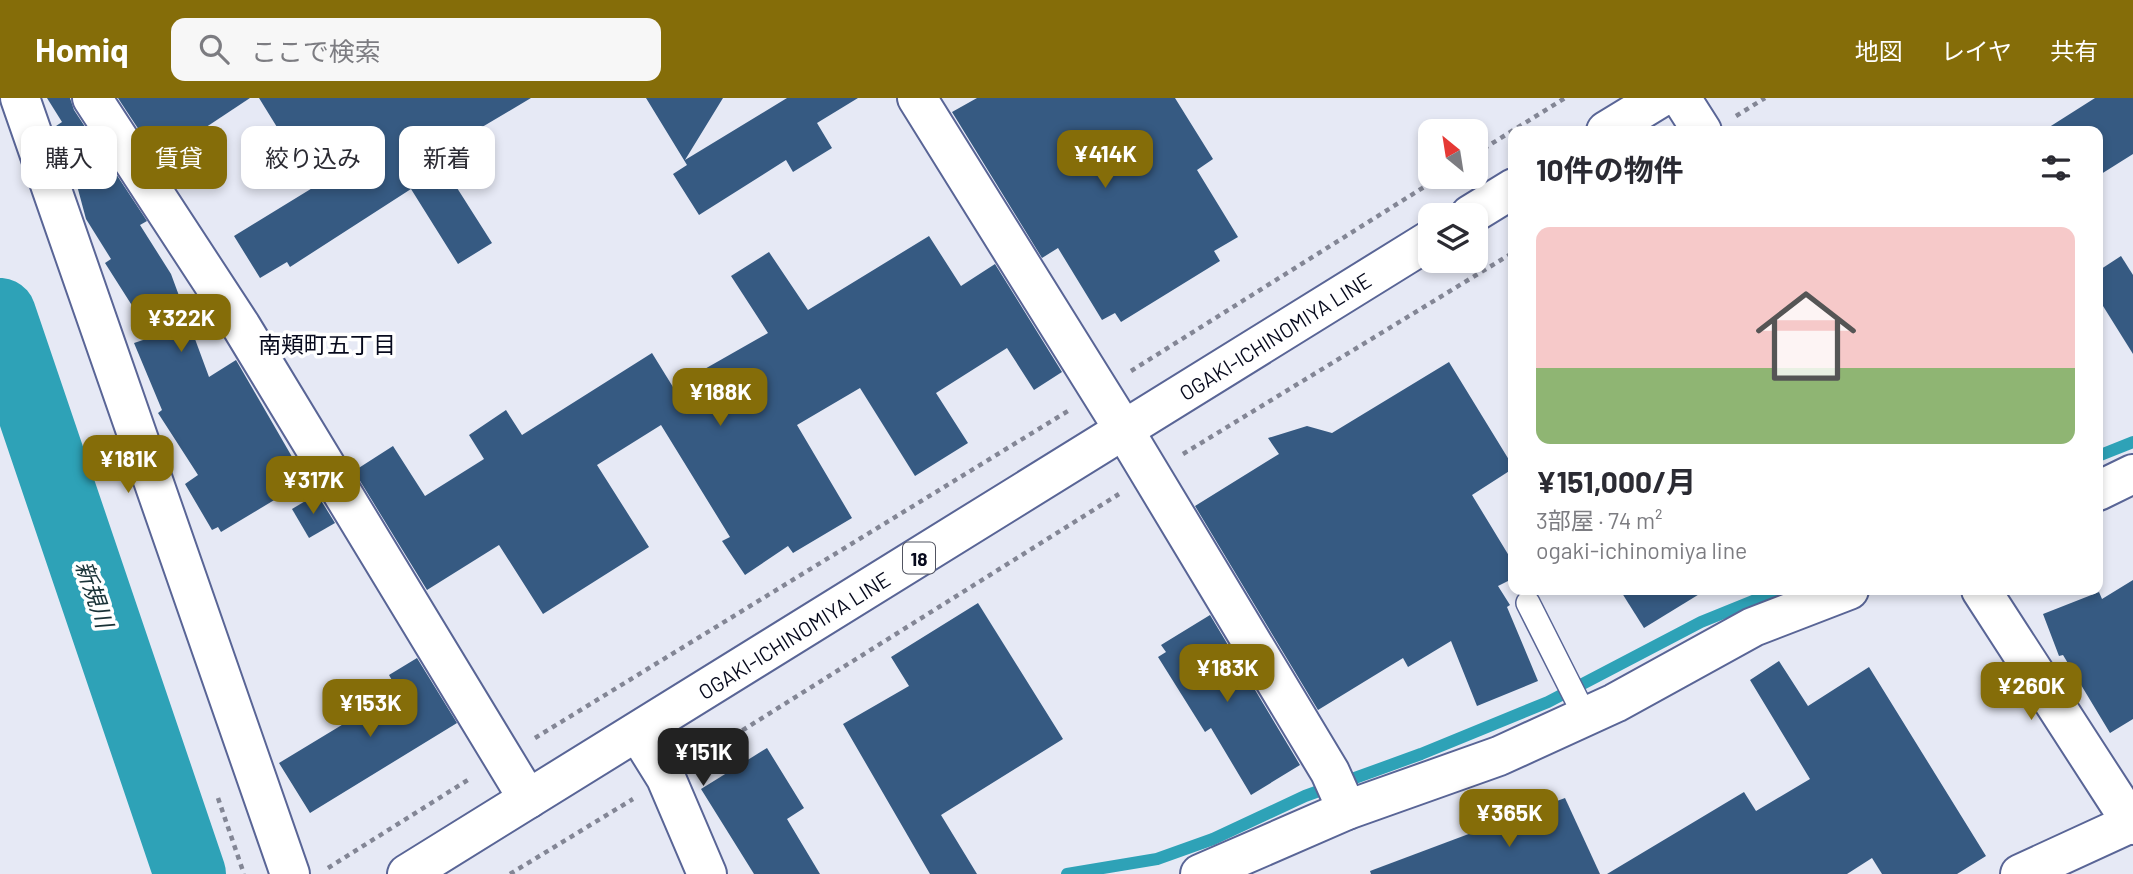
<!DOCTYPE html>
<html lang="ja">
<head>
<meta charset="utf-8">
<style>
  body { margin:0; font-family:Barlow,"Noto Sans JP",sans-serif; background:#f7f7f7; color:#2b2b33; height:100vh; display:flex; flex-direction:column; font-size:26px; white-space:nowrap }
  * { box-sizing:border-box; margin:0 }
  p { font-size:23px; color:#7c7c81 }
  .icon { flex:none; width:38px; height:38px; fill:none; stroke:currentColor; stroke-width:2; stroke-linecap:round; stroke-linejoin:round }
  .map { position:relative; flex:1; overflow:hidden }
  .sheet { position:absolute; left:1508px; top:28px; width:595px; height:469px; display:flex; flex-direction:column; background:#fff; border-radius:14px; box-shadow:0 4px 10px #0003 }
  .sheet>* { flex:none }
  .guide { position:absolute; left:21px; top:28px; width:665px; height:63px; display:flex; gap:14px }
  .needle { width:46px; rotate:330deg }
  .controls { position:absolute; left:1418px; top:21px; display:grid; gap:14px }
  .controls a { display:grid; place-items:center; width:70px; height:70px; border-radius:14px; background:#fff; box-shadow:0 4px 10px #0003; font-size:35px }
  .price { position:absolute; translate:-50% -60px; padding:0 16px; border-radius:14px; background:#856d09; color:#fff; font-size:23px; line-height:46px; filter:drop-shadow(0 2px 4px #0008) }
  .price::after { content:''; position:absolute; left:50%; top:42px; width:21px; height:16px; margin-left:-10px; background:inherit; clip-path:polygon(0 0,100% 0,50% 100%) }
  .price.on { background:#222; color:#fff }
  ul { padding:0; list-style:none }
  li { display:grid; align-content:center; gap:14px; height:371px; padding:0 28px }
  li span { display:grid; place-items:center; height:217px; border-radius:14px; color:#555 }
  li>.icon { margin-inline-start:auto }
  span .icon { width:126px; height:126px; fill:#fffc; stroke-width:1 }
  li b { font-size:30px }
  h2 { display:flex; justify-content:space-between; align-items:center; height:84px; padding:0 28px; font-size:30px }
  .pill { padding:0 24px; border-radius:14px; background:#fff; box-shadow:0 4px 10px #0003; font-size:24px; line-height:63px }
  .pill.on { background:#856d09; color:#fff }
  header { display:flex; align-items:center; gap:42px; box-sizing:border-box; height:98px; padding:0 35px; background:#856d09; color:#fff }
  header strong { font-size:33px }
  nav { display:flex; gap:38px; margin-inline-start:auto; font-size:24px }
  .search { width:490px; height:63px; background:#f7f7f7; display:flex; align-items:center; gap:18px; box-sizing:border-box; padding:0 24px; border-radius:14px; color:#7c7c81; font-size:26px }
  .map>svg:first-child { display:block }
</style>
</head>
<body>
<header>
<strong>Homiq</strong>
<div class="search"><svg class="icon" aria-label="search" viewBox="0 0 24 24"><circle cx="10" cy="10" r="6"/><path d="M15 15l6 6"/></svg>ここで検索</div>
<nav><a>地図</a><a>レイヤ</a><a>共有</a></nav>
</header>
<div class="map">
<svg width="2133" height="776" viewBox="0 0 2133 776">
  <rect width="100%" height="100%" fill="#e6e9f5"/>
  <g fill="none" stroke-linecap="round" stroke-linejoin="round">
    <!-- stream -->
    <g stroke="#2ea2b7" stroke-width="12">
      <path d="M 2098,358 L 2133,344"/>
      <path d="M 1067,776 L 1157,761 L 1213,741 L 1305,698 L 1421,656 L 1548,604 L 1701,524 L 1780,492"/>
    </g>
    <!-- river -->
    <path stroke="#2ea2b7" stroke-width="72" d="M 0,216 L 190,776"/>
  </g>
  <!-- building -->
  <g fill="#365a82">
    <path d="M 47,0 L 70,0 L 74,12 L 147,123 L 140,127 L 171,176 L 209,279 L 236,262 L 306,383 L 221,434 L 218,429 L 212,432 L 185,386 L 198,377 L 158,315 L 162,312 L 134,245 L 152,239 L 105,165 L 111,161 L 86,121 L 68,54 L 53,30 L 62,24 Z"/>
    <path d="M 118,0 L 250,0 L 158,61 Z"/>
    <path d="M 259,0 L 531,0 L 472,35 L 481,49 L 445,71 L 492,145 L 458,166 L 411,91 L 290,169 L 287,164 L 260,180 L 234,138 L 314,89 Z"/>
    <path d="M 646,0 L 723,0 L 685,62 L 787,0 L 858,0 L 817,25 L 832,50 L 793,74 L 786,62 L 699,117 L 673,76 L 687,67 Z"/>
    <path d="M 977,0 L 1175,0 L 1213,61 L 1197,72 L 1238,139 L 1214,153 L 1220,163 L 1121,224 L 1115,215 L 1102,222 L 1058,150 L 1042,160 L 952,14 Z"/>
    <path d="M 2095,0 L 2133,0 L 2133,56 L 2098,78 L 2098,33 L 2043,33 Z"/>
    <path d="M 929,138 L 961,188 L 995,166 L 1062,274 L 1034,292 L 1007,250 L 936,295 L 968,345 L 915,378 L 860,290 L 797,327 L 852,420 L 793,455 L 788,448 L 745,477 L 722,443 L 730,439 L 661,327 L 597,367 L 649,449 L 543,516 L 499,447 L 427,492 L 354,373 L 393,348 L 425,398 L 484,361 L 469,337 L 506,312 L 522,337 L 652,255 L 673,289 L 768,235 L 731,178 L 769,154 L 808,212 Z"/>
    <path d="M 2121,158 L 2133,177 L 2133,256 L 2098,200 L 2098,173 Z"/>
    <path d="M 1449,264 L 1514,370 L 1472,397 L 1514,466 L 1514,480 L 1498,488 L 1510,507 L 1507,509 L 1538,583 L 1477,608 L 1451,543 L 1408,569 L 1403,560 L 1318,612 L 1195,408 L 1279,356 L 1268,340 L 1307,328 L 1332,335 Z"/>
    <path d="M 317,396 L 335,425 L 309,440 L 292,411 Z"/>
    <path d="M 2133,482 L 2133,621 L 2110,635 L 2063,557 L 2059,558 L 2043,516 L 2099,494 L 2102,501 Z"/>
    <path d="M 1620,492 L 1706,492 L 1644,530 Z"/>
    <path d="M 978,505 L 1063,641 L 941,717 L 977,776 L 930,776 L 843,626 L 909,588 L 891,559 Z"/>
    <path d="M 1210,517 L 1300,667 L 1251,697 L 1211,630 L 1205,634 L 1158,559 L 1166,554 L 1161,547 Z"/>
    <path d="M 417,560 L 457,625 L 310,715 L 279,665 L 398,593 L 389,577 Z"/>
    <path d="M 1779,563 L 1808,608 L 1869,569 L 1986,758 L 1957,776 L 1882,776 L 1872,760 L 1847,776 L 1607,776 L 1744,694 L 1756,713 L 1810,681 L 1750,582 Z"/>
    <path d="M 767,650 L 804,710 L 787,721 L 820,776 L 754,776 L 701,691 Z"/>
    <path d="M 1565,700 L 1600,776 L 1371,776 L 1370,773 Z"/>
  </g>
  <g fill="none" stroke-linecap="round" stroke-linejoin="round">
    <!-- lane casing -->
    <g stroke="#596596" stroke-width="26">
      <path id="lane" d="M 1528,505 L 1585,618"/>
    </g>
    <!-- street casing -->
    <g stroke="#596596" stroke-width="42">
      <g id="street">
        <path d="M 20,0 L 290,776"/>
        <path d="M 92,0 L 241,228 L 528,701"/>
        <path d="M 917,0 L 1124,332 L 1330,674 L 1347,712"/>
        <path d="M 1681,0 L 1702,33"/>
        <path d="M 2098,393 L 2133,376"/>
        <path d="M 1981,492 L 2133,727"/>
        <path d="M 638,635 L 666,680 L 707,776"/>
        <path d="M 1200,776 L 1347,712 L 1499,658 L 1615,605 L 1753,529 L 1849,492"/>
        <path d="M 2020,776 L 2131,725"/>
      </g>
    </g>
    <!-- primary casing -->
    <g stroke="#596596" stroke-width="42">
      <g id="primary">
        <path d="M 1606,33 L 1660,0"/>
        <path d="M 1470,117 L 1514,90"/>
        <path d="M 407,776 L 1430,142"/>
      </g>
    </g>
    <!-- path -->
    <g stroke="#838695" stroke-width="4.5" stroke-dasharray="5 5" stroke-linecap="butt">
      <path d="M 1736,18 L 1765,0"/>
      <path d="M 1475,56 L 1565,0"/>
      <path d="M 1131,273 L 1440,79"/>
      <path d="M 1183,356 L 1514,154"/>
      <path d="M 535,640 L 1068,313"/>
      <path d="M 700,659 L 1119,396"/>
      <path d="M 218,700 L 244,776"/>
      <path d="M 328,770 L 471,680"/>
      <path d="M 510,776 L 633,701"/>
    </g>
    <!-- lane -->
    <use href="#lane" stroke="#fff" stroke-width="23"/>
    <!-- street -->
    <use href="#street" stroke="#fff" stroke-width="38"/>
    <!-- primary -->
    <use href="#primary" stroke="#fff" stroke-width="38"/>
  </g>
  <g text-anchor="middle" dominant-baseline="central" stroke-width="7" stroke-linejoin="round" paint-order="stroke">
    <!-- shield labels -->
    <rect fill="#fff" stroke="#515461" stroke-width="2" x="903" y="444.5" width="32" height="31" rx="5"/>
    <g font-size="19" font-weight="bold" fill="#070a1d">
      <text x="919" y="460">18</text>
    </g>
    <!-- street labels -->
    <g font-size="21" fill="#070a1d" stroke="#fff">
      <text transform="translate(1275 238) rotate(-32)">OGAKI-ICHINOMIYA LINE</text>
      <text transform="translate(794 537) rotate(-32)">OGAKI-ICHINOMIYA LINE</text>
    </g>
    <!-- neighbourhood labels -->
    <g font-size="23" fill="#070a1d" stroke="#fff">
      <text x="327" y="246">南頬町五丁目</text>
    </g>
    <!-- water labels -->
    <g font-size="23" font-style="italic" fill="#193237" stroke="#fff">
      <text transform="translate(95 496) rotate(71)">新規川</text>
    </g>
  </g>
</svg>
<div class="controls">
<a><svg class="needle" viewBox="-14 -14 28 28"><path d="M0-13l5 13h-10z" fill="#e53935"/><path d="M0 13l5-13h-10z" fill="#7c7c81"/></svg></a>
<a><svg class="icon" aria-label="layers" viewBox="0 0 24 24"><path d="M12 4l9 5-9 5-9-5zM3 14l9 5 9-5"/></svg></a>
</div>
<b class="price" style="left:1105px;top:92px">¥414K</b>
<b class="price" style="left:181px;top:256px">¥322K</b>
<b class="price" style="left:720px;top:330px">¥188K</b>
<b class="price" style="left:128px;top:397px">¥181K</b>
<b class="price" style="left:313px;top:418px">¥317K</b>
<b class="price" style="left:1227px;top:606px">¥183K</b>
<b class="price" style="left:2031px;top:624px">¥260K</b>
<b class="price" style="left:370px;top:641px">¥153K</b>
<b class="price on" style="left:703px;top:690px">¥151K</b>
<b class="price" style="left:1509px;top:751px">¥365K</b>
<div class="guide">
<a class="pill">購入</a>
<a class="pill on">賃貸</a>
<a class="pill">絞り込み</a>
<a class="pill">新着</a>
</div>
<section class="sheet">
<h2>10件の物件<svg class="icon" aria-label="filters" viewBox="0 0 24 24"><path d="M4 7h16M4 17h16"/><circle cx="9" cy="7" r="2"/><circle cx="15" cy="17" r="2"/></svg></h2>
<ul>
<li><span style="background:linear-gradient(#f6c9c9 65%,#8fb573 0)"><svg class="icon" aria-label="home" viewBox="0 0 24 24"><path d="M3 11l9-7 9 7M6 9v11h12V9"/></svg></span><div><b>¥151,000/月</b><p>3部屋 · 74 m²</p><p>ogaki-ichinomiya line</p></div></li>
</ul>
</section>
</div>
</body>
</html>
